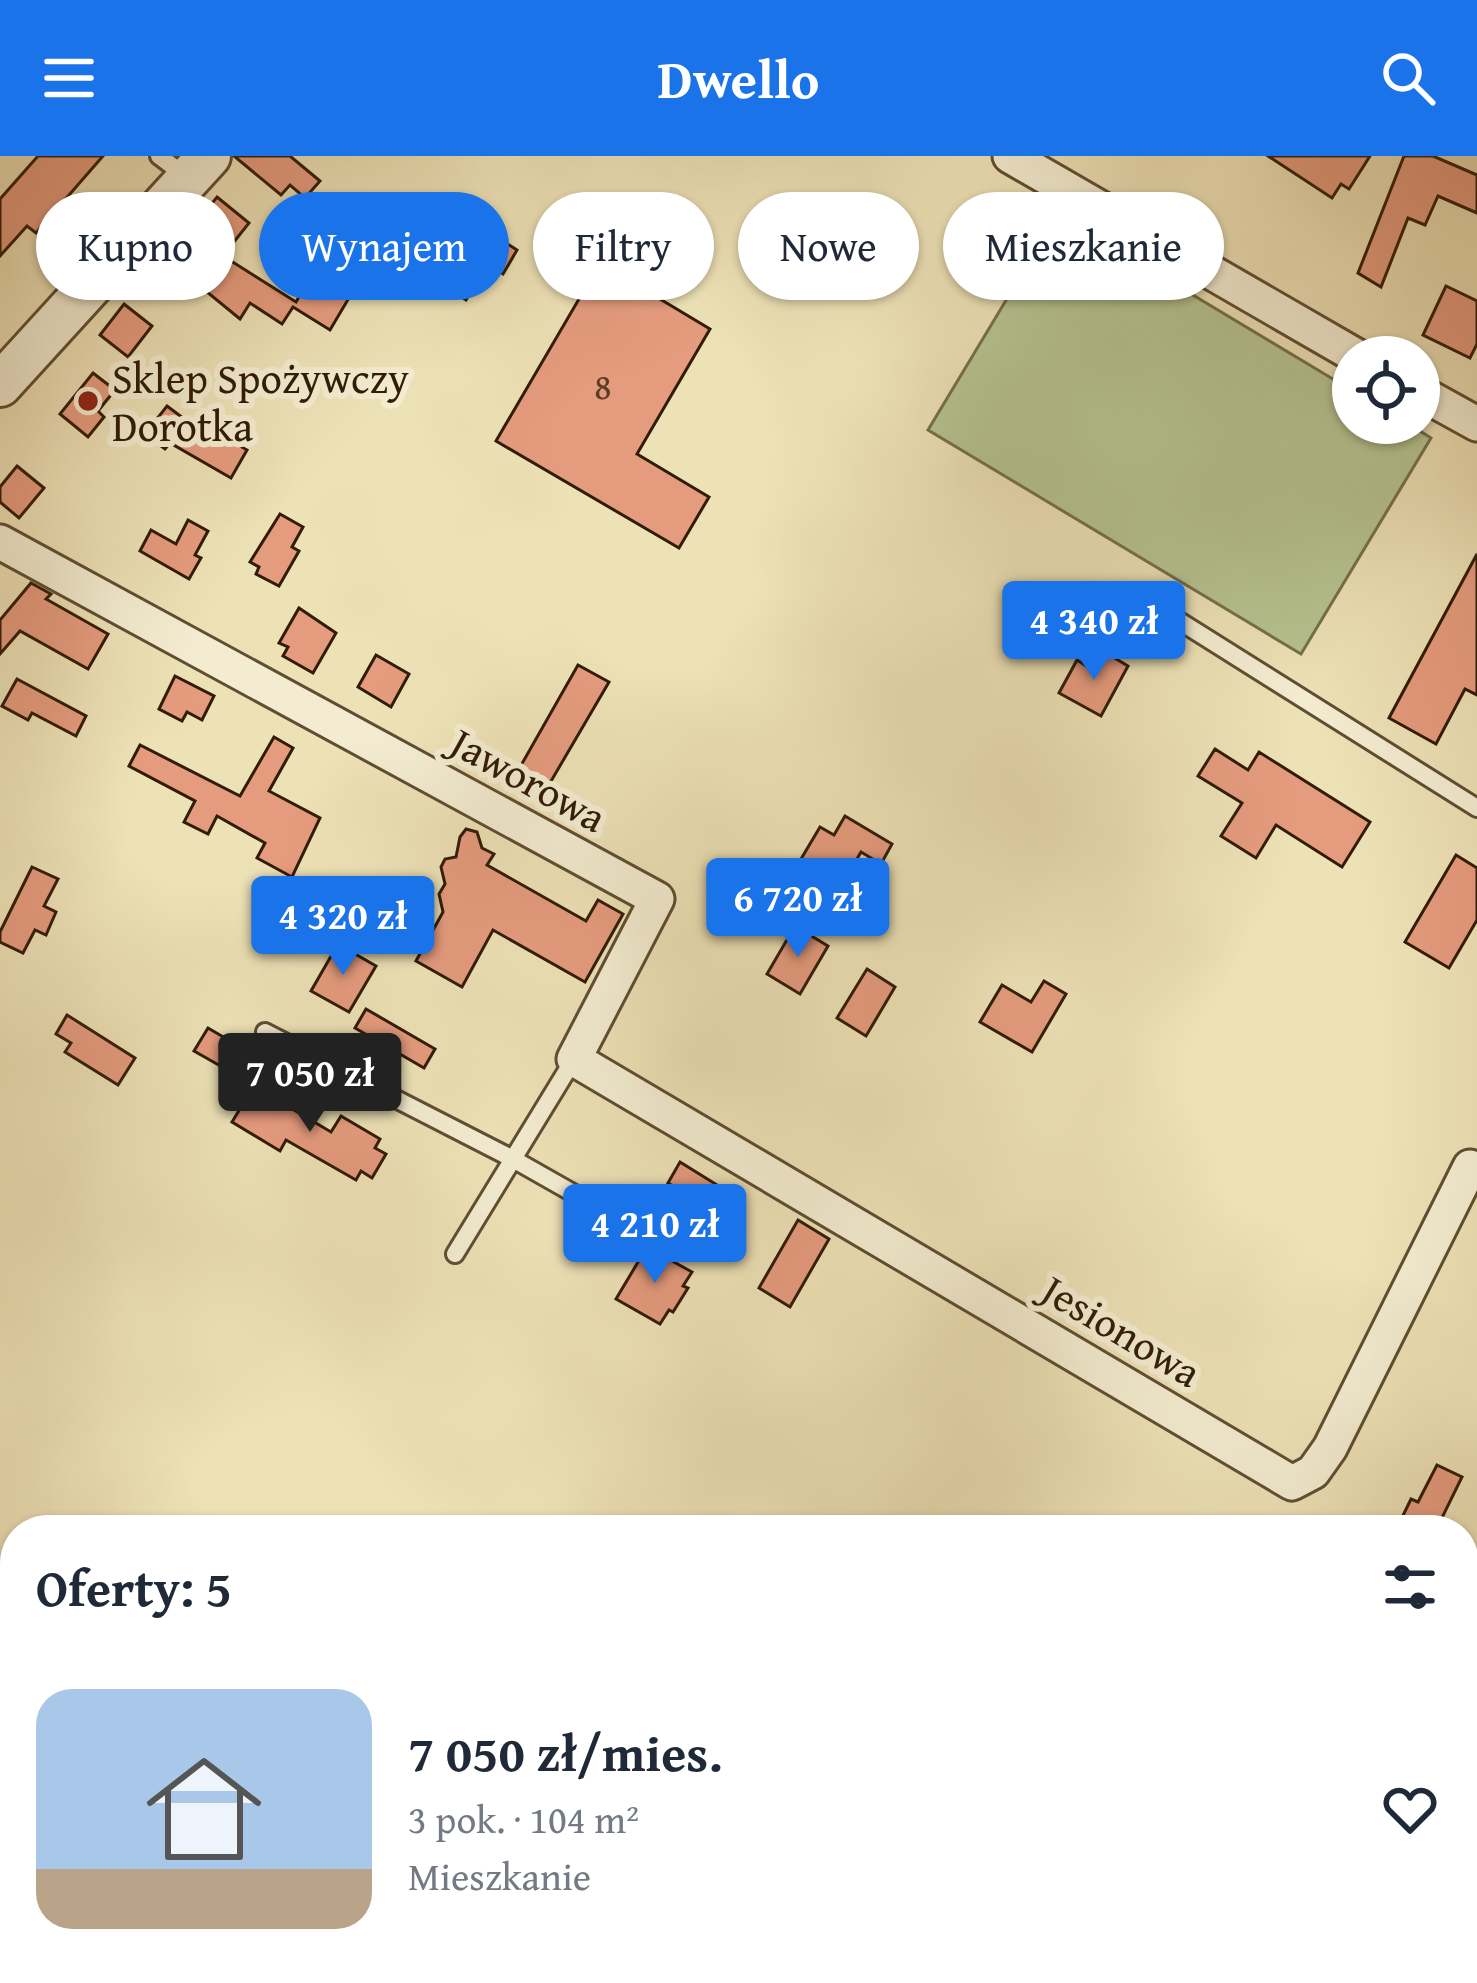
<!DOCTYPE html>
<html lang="pl">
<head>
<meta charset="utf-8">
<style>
  body { margin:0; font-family:"Gentium Book Plus",serif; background:#f2f2f3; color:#1f2937; height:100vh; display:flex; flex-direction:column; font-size:45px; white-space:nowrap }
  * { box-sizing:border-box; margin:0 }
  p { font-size:39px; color:#747a83 }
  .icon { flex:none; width:66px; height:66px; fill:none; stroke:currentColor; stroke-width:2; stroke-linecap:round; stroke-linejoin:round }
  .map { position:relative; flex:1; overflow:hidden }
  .drawer { position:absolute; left:0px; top:1359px; width:1479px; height:468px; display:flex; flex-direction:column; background:#fff; border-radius:48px 48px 0 0; box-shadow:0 3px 9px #0004 }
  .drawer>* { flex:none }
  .banner { position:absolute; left:36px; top:36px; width:1407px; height:108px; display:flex; gap:24px }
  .fabs { position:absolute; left:1332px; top:180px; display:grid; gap:24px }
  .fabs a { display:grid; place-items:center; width:108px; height:108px; border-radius:50%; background:#fff; box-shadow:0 3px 9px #0004; font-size:60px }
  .price { position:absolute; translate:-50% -102px; padding:0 27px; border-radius:12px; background:#1a73e8; color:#fff; font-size:39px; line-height:78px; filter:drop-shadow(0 3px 6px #0008) }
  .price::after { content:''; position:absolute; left:50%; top:72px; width:36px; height:27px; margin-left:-18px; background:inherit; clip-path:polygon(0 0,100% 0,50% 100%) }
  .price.active { background:#222; color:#fff }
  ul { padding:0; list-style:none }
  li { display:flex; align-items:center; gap:36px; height:300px; padding:0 36px }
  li+li { border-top:3px solid #e0e1e3 }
  li span { display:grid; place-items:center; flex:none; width:336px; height:240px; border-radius:36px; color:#555 }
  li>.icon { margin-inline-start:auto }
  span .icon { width:144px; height:144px; fill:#fffc; stroke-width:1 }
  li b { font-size:51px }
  h2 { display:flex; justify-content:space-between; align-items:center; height:144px; padding:0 36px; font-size:51px }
  .chip { padding:0 42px; border-radius:54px; background:#fff; box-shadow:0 3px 9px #0004; font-size:42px; line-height:108px }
  .chip.active { background:#1a73e8; color:#fff }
  header { display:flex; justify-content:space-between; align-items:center; height:156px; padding:0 36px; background:#1a73e8; color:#fff; font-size:54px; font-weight:600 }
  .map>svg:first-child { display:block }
</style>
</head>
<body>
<header><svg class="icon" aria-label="menu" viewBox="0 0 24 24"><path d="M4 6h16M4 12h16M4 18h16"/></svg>Dwello<svg class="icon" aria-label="search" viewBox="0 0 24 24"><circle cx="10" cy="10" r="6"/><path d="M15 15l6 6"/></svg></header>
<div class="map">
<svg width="1477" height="1827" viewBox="0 0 1477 1827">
  <rect width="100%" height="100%" fill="#ede1b6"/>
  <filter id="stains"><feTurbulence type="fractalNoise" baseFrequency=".00167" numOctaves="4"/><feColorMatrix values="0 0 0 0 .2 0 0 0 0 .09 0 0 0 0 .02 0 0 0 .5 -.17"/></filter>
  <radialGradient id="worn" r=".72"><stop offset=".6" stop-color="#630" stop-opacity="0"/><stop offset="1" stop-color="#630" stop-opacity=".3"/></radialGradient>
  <!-- green -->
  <path fill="#b5c390" stroke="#73704b" stroke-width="3" d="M 1058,58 L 1353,235 L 1353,267 L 1407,267 L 1431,282 L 1301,498 L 928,274 Z"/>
  <!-- building -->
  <g fill="#e59b7e" stroke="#311c06" stroke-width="3">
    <path d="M 38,0 L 103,0 L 36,77 L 27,70 L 0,100 L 0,43 Z"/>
    <path d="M 234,0 L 290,0 L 320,25 L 305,42 L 290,29 L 281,39 Z"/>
    <path d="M 1268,0 L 1370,0 L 1349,33 L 1341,28 L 1332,42 Z"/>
    <path d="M 1404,0 L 1433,0 L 1477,19 L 1477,57 L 1438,40 L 1425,69 L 1408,62 L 1381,131 L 1358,117 Z"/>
    <path d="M 217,41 L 249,67 L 214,111 L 182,85 Z"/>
    <path d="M 474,67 L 517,94 L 503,118 L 488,109 L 466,144 L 437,126 Z"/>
    <path d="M 353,82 L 376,96 L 330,174 L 293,151 L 282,168 L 250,147 L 240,163 L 207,136 L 228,103 L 296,146 L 312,118 L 319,124 Z"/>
    <path d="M 600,107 L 710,173 L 637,298 L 709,341 L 679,392 L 496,285 Z"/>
    <path d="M 1446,130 L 1477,145 L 1477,188 L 1470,202 L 1423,179 Z"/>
    <path d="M 124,148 L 152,170 L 128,201 L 100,179 Z"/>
    <path d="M 93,217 L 115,234 L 98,255 L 104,261 L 88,281 L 60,258 Z"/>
    <path d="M 167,250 L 199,274 L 202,268 L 247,294 L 231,322 L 170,287 L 165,293 L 145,278 Z"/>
    <path d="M 17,310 L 44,332 L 19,362 L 0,346 L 0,331 Z"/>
    <path d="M 280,358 L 303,371 L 292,391 L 299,395 L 279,430 L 256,418 L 259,411 L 250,406 Z"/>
    <path d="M 188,364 L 208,375 L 195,399 L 201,402 L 189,423 L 140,395 L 151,374 L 176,388 Z"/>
    <path d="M 1477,398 L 1477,539 L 1465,533 L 1436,588 L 1389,562 Z"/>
    <path d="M 31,427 L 51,438 L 46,443 L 108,478 L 88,513 L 20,475 L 0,498 L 0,464 Z"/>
    <path d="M 299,452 L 336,477 L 313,517 L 283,500 L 288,491 L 279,487 Z"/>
    <path d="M 1103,495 L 1128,510 L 1101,560 L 1059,537 L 1077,504 L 1091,513 Z"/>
    <path d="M 376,499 L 409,518 L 391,551 L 358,531 Z"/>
    <path d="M 578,509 L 609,526 L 540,644 L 511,627 Z"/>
    <path d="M 175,520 L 214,540 L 202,564 L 187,556 L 182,565 L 159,553 Z"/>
    <path d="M 17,523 L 86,560 L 76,580 L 32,557 L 28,564 L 2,550 Z"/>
    <path d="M 274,581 L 293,592 L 269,635 L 320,662 L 292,721 L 257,702 L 265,687 L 217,660 L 208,678 L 184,666 L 195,645 L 129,610 L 140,589 L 240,640 Z"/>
    <path d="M 1215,593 L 1248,614 L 1259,596 L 1370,666 L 1342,711 L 1276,669 L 1256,702 L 1221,680 L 1242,647 L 1198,620 Z"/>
    <path d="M 845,660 L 892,688 L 881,708 L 861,696 L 843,727 L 801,703 L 820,671 L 834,679 Z"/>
    <path d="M 466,673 L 477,676 L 482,692 L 494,698 L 487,709 L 586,765 L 598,744 L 623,758 L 585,826 L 493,774 L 462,831 L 416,805 L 443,756 L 439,738 L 445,728 L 441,711 L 445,703 L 456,701 L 460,681 Z"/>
    <path d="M 1456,699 L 1477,712 L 1477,764 L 1449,812 L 1405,786 Z"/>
    <path d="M 32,711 L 58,723 L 44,750 L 56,756 L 46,779 L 35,774 L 23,797 L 0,786 L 0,776 Z"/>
    <path d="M 795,770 L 828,790 L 800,838 L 767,818 Z"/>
    <path d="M 338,788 L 376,810 L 349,856 L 311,835 Z"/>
    <path d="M 867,813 L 895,831 L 866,880 L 837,862 Z"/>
    <path d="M 1044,825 L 1066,838 L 1032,896 L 980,866 L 1002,829 L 1031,846 Z"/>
    <path d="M 366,853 L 435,893 L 424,912 L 355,872 Z"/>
    <path d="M 67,859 L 135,902 L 118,929 L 65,896 L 71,887 L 56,878 Z"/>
    <path d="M 208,872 L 237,889 L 224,912 L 194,895 Z"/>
    <path d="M 254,930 L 331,976 L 341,960 L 380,983 L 375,992 L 386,998 L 372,1022 L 361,1015 L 356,1024 L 286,984 L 280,995 L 232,966 Z"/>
    <path d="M 680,1006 L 717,1029 L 705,1049 L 668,1027 Z"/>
    <path d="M 798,1064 L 829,1083 L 790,1151 L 759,1132 Z"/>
    <path d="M 647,1091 L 692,1116 L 683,1130 L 688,1132 L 673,1156 L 669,1154 L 660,1168 L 616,1143 Z"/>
    <path d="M 1437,1309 L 1462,1321 L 1436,1374 L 1396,1374 L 1411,1343 L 1418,1346 Z"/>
  </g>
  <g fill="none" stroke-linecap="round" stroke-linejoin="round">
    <!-- service casing -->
    <g stroke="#604d32" stroke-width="22">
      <g id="service">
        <path d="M 159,0 L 188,22"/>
        <path d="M 1165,456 L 1477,652"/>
        <path d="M 265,876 L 513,1003 L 640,1075"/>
        <path d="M 455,1098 L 574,903"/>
      </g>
    </g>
    <!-- minor casing -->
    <g stroke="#604d32" stroke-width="39">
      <g id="minor">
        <path d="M 1010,0 L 1358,201"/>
        <path d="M 1419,236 L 1477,268"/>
        <path d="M 0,386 L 657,743 L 574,903 L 1292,1327 L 1313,1316 L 1330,1292 L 1470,1011"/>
      </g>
    </g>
    <!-- tertiary casing -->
    <g stroke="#604d32" stroke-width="48">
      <path id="tertiary" d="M 0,229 L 209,0"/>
    </g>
    <!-- service -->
    <use href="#service" stroke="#f3ecd0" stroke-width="16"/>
    <!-- minor -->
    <use href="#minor" stroke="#f3ecd0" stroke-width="33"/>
    <!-- tertiary -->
    <use href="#tertiary" stroke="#f3ecd0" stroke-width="42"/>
  </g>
  <!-- markers -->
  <circle fill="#8f2418" stroke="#f3ecd0" stroke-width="4.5" cx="88" cy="245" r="12"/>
  <g text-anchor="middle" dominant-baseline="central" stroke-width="12" stroke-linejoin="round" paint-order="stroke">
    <!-- number labels -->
    <g font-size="36" fill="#5e3c24">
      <text x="603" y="229">8</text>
    </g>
    <!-- poi labels -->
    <g font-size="42" fill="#311c06" stroke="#f3ecd0" text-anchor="start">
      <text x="112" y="221">Sklep Spożywczy<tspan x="112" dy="48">Dorotka</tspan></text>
    </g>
    <!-- street labels -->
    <g font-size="42" fill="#311c06" stroke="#f3ecd0">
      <text transform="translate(529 623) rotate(29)">Jaworowa</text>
      <text transform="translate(1122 1174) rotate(31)">Jesionowa</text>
    </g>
  </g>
  <rect width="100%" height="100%" filter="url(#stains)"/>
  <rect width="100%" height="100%" fill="url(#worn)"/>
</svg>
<div class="fabs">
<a><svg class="icon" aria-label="locate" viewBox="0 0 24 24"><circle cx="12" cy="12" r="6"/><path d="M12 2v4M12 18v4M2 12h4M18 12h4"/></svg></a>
</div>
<b class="price" style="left:1094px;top:527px">4 340 zł</b>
<b class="price" style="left:798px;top:804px">6 720 zł</b>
<b class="price" style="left:343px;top:822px">4 320 zł</b>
<b class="price active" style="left:310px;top:979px">7 050 zł</b>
<b class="price" style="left:655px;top:1130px">4 210 zł</b>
<div class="banner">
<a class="chip">Kupno</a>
<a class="chip active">Wynajem</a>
<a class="chip">Filtry</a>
<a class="chip">Nowe</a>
<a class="chip">Mieszkanie</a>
</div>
<section class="drawer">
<h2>Oferty: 5<svg class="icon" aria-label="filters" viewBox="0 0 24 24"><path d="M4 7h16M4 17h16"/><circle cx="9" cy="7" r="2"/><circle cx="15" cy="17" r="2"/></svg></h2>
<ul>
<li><span style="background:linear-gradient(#a9c7e8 75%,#b9a48a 0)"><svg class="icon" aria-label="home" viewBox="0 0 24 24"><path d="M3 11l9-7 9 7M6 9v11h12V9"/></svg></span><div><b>7 050 zł/mies.</b><p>3 pok. · 104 m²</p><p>Mieszkanie</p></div><svg class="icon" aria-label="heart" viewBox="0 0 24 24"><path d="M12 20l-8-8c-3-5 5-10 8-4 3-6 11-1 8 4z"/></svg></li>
</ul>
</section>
</div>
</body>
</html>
